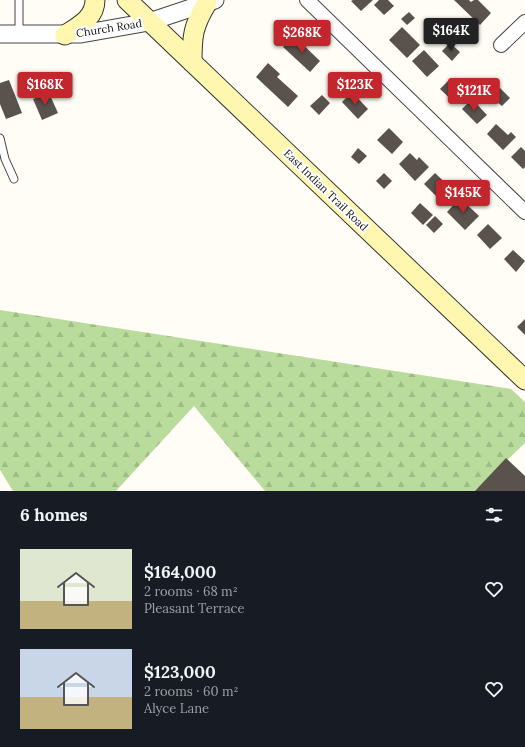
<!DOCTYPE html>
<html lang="en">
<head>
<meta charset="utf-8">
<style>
  body { margin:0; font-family:Lora,serif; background:#242831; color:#f1f3f6; height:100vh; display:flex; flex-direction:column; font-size:15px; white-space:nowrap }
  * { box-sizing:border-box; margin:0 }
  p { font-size:13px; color:#9ea1a6 }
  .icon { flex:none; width:22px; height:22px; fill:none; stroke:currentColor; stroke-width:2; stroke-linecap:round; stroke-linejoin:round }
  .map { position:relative; height:491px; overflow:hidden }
  .panel { display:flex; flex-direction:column; background:#171b24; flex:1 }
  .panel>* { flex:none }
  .price { position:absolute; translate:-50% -34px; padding:0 9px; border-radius:4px; background:#c4262e; color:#fff; font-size:13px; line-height:26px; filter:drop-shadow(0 1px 2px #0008) }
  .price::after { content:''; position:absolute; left:50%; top:24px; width:12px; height:9px; margin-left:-6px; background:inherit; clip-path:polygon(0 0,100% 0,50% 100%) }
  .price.selected { background:#222; color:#fff }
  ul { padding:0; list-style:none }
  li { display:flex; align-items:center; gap:12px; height:100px; padding:0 20px }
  li span { display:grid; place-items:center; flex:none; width:112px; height:80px; border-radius:0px; color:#555 }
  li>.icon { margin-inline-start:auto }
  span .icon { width:48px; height:48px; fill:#fffc; stroke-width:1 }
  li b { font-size:17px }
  h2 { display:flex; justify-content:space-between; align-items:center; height:48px; padding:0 20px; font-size:17px }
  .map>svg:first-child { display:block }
</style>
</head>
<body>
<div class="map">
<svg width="525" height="491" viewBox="0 0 525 491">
  <defs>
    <pattern id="forest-firs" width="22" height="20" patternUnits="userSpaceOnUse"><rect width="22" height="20" fill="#b9dc9c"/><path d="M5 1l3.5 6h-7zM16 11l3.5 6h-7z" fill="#9ebc85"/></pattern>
  </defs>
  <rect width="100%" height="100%" fill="#fffdf5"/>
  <!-- forest -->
  <path fill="url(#forest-firs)" d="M 0,310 L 511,389 L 525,402 L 525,443 L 475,491 L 265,491 L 194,406 L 116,491 L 13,491 L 0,470 Z"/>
  <!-- building -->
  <g fill="#5a524d">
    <path d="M 353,0 L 373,0 L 361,11 L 351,1 Z"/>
    <path d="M 379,0 L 388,0 L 394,6 L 384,15 L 374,5 Z"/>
    <path d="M 454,0 L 469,0 L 471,2 L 474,0 L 478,0 L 491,13 L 480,25 Z"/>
    <path d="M 409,12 L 415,18 L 407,25 L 401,19 Z"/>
    <path d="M 402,27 L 420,45 L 407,58 L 389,40 Z"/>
    <path d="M 294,36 L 320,61 L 310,72 L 283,47 Z"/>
    <path d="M 450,43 L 460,52 L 452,61 L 442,51 Z"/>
    <path d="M 424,50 L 439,66 L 427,77 L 412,61 Z"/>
    <path d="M 268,63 L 280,74 L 277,77 L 298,96 L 288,107 L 256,77 Z"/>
    <path d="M 32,76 L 41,92 L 30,98 L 21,82 Z"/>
    <path d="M 451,78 L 466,94 L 456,104 L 440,89 Z"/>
    <path d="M 9,80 L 22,113 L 6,119 L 0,104 L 0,83 Z"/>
    <path d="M 500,88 L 510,98 L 502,106 L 491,97 Z"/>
    <path d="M 352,92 L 368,109 L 358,119 L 342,102 Z"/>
    <path d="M 49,93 L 58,113 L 42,120 L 33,99 Z"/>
    <path d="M 322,95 L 330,103 L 319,115 L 310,106 Z"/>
    <path d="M 472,99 L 487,115 L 477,124 L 462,109 Z"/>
    <path d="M 496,124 L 508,135 L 511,132 L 516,137 L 503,150 L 487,134 Z"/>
    <path d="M 389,128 L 403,142 L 392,154 L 377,140 Z"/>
    <path d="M 521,147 L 525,151 L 525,167 L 523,169 L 511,157 Z"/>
    <path d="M 358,148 L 367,156 L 359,164 L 351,157 Z"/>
    <path d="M 410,153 L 417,160 L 419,157 L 429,167 L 415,181 L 399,164 Z"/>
    <path d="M 384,173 L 392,181 L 384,189 L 376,181 Z"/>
    <path d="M 435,173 L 451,188 L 440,200 L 424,184 Z"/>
    <path d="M 460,198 L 479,216 L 465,230 L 447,212 Z"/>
    <path d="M 420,203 L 433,215 L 423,225 L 411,213 Z"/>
    <path d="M 435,216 L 443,224 L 434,233 L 426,225 Z"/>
    <path d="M 488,224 L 502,238 L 490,249 L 477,235 Z"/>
    <path d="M 513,250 L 525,261 L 516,272 L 504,259 Z"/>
    <path d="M 525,319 L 525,335 L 517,327 Z"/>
    <path d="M 506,458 L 525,476 L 525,491 L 475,491 Z"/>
  </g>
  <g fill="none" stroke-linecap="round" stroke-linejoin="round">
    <!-- service casing -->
    <g stroke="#444" stroke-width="9">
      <g id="service">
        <path d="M 19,34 L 19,0"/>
        <path d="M 0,138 L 5,159 L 14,179"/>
      </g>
    </g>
    <!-- minor casing -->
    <g stroke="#444" stroke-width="16">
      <g id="minor">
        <path d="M 307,0 L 525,212"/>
        <path d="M 501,45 L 525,22"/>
      </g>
    </g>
    <!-- tertiary casing -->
    <g stroke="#444" stroke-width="19">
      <path id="tertiary" d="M 0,34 L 81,34 L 149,22 L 215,0"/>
    </g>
    <!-- secondary casing -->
    <g stroke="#333" stroke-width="21">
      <g id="secondary">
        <path d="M 127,0 L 525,380"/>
        <path d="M 65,35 C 79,26 95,18 95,0"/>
        <path d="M 192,62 C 192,36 193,26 207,3"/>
      </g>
    </g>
    <!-- service -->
    <use href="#service" stroke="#fff" stroke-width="7"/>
    <!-- minor -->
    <use href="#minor" stroke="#fff" stroke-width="14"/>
    <!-- tertiary -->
    <use href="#tertiary" stroke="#fff" stroke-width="17"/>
    <!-- secondary -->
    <use href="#secondary" stroke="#fff6b0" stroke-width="19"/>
  </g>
  <g text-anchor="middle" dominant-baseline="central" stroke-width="4" stroke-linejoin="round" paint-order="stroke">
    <!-- street labels -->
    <g font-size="11" fill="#111" stroke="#fff">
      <text transform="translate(109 28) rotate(-9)">Church Road</text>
      <text transform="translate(326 190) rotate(44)">East Indian Trail Road</text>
    </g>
  </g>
</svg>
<b class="price selected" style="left:451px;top:52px">$164K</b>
<b class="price" style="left:302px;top:54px">$268K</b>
<b class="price" style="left:45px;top:106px">$168K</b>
<b class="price" style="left:355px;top:106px">$123K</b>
<b class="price" style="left:474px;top:112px">$121K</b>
<b class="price" style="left:463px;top:214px">$145K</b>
</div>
<section class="panel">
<h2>6 homes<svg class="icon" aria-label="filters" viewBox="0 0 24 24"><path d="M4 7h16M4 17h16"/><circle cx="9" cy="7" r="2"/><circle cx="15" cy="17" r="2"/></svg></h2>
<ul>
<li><span style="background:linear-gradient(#dfe7d0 65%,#c2b280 0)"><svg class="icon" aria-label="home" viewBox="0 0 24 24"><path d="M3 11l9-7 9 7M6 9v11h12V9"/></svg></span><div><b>$164,000</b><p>2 rooms · 68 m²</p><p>Pleasant Terrace</p></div><svg class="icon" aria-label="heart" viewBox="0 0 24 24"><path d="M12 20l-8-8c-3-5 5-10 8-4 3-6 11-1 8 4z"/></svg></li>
<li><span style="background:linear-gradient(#c9d6e8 60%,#c2b280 0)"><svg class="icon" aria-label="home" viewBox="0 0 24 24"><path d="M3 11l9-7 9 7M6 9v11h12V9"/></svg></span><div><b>$123,000</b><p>2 rooms · 60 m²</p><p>Alyce Lane</p></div><svg class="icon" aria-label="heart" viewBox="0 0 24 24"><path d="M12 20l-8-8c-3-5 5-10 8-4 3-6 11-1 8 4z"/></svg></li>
</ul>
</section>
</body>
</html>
